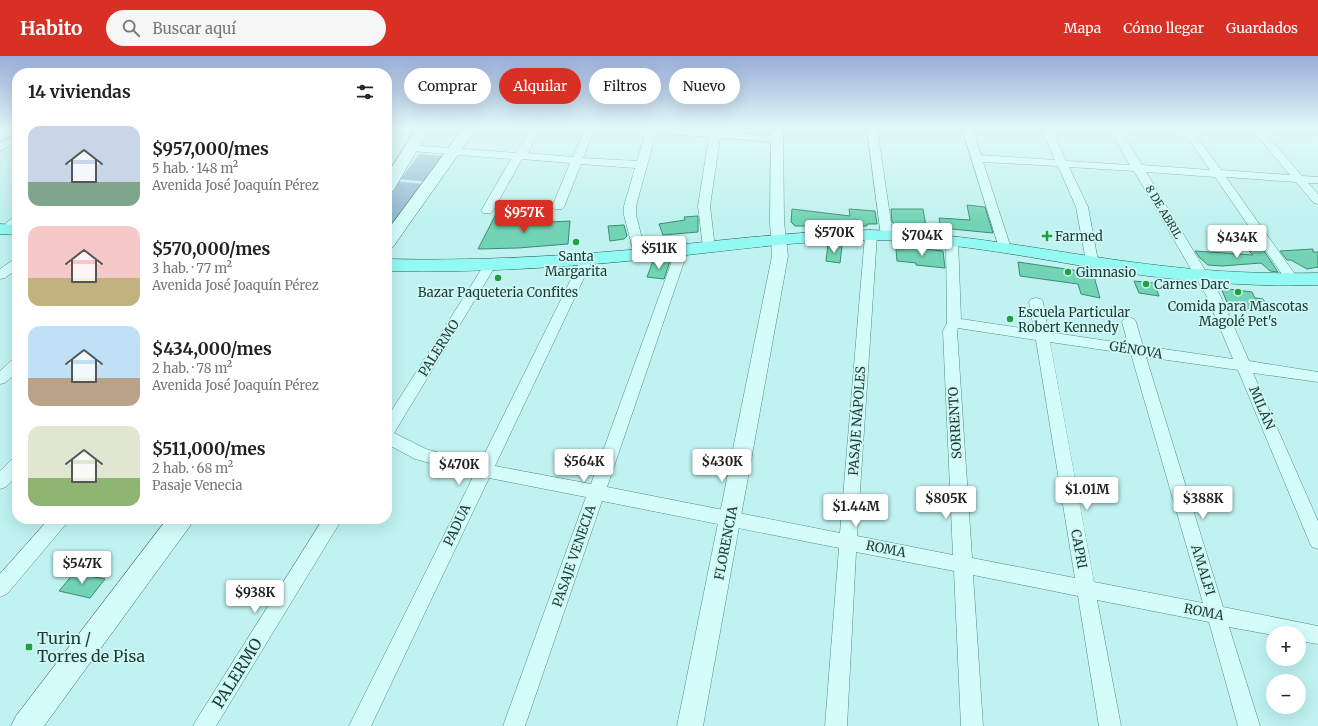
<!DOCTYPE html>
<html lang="es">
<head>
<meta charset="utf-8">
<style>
  body { margin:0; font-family:Merriweather,serif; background:#f6f6f6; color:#222; height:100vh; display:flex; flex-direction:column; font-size:15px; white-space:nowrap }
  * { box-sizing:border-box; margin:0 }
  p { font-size:13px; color:#767676 }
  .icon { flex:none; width:22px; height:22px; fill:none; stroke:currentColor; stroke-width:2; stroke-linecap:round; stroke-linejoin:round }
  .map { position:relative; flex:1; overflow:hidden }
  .panel { position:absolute; left:12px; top:12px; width:380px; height:456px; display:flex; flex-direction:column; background:#fff; border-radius:16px; box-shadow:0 4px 16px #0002 }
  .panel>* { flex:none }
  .guide { position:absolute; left:404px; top:12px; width:380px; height:36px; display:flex; gap:8px }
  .controls { position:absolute; left:1266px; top:570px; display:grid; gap:8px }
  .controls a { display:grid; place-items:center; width:40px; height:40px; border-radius:50%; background:#fff; box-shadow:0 4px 16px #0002; font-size:20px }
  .price { position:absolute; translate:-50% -34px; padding:0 9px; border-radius:4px; background:#fff; color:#222; font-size:13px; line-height:26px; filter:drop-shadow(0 1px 2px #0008) }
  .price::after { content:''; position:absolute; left:50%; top:24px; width:12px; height:9px; margin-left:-6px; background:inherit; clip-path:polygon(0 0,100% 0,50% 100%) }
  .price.on { background:#d93025; color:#fff }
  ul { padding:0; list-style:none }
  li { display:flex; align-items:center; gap:12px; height:100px; padding:0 16px }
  li span { display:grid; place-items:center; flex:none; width:112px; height:80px; border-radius:12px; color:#555 }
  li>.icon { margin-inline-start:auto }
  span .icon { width:48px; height:48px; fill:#fffc; stroke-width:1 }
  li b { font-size:17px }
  h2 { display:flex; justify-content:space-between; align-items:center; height:48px; padding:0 16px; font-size:17px }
  .tag { padding:0 14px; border-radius:18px; background:#fff; box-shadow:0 4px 16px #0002; font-size:14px; line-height:36px }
  .tag.on { background:#d93025; color:#fff }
  header { display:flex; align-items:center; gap:24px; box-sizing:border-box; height:56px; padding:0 20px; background:#d93025; color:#fff }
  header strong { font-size:19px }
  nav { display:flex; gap:22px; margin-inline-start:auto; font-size:14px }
  .search { width:280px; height:36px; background:#f6f6f6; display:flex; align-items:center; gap:10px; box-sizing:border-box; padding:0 14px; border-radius:22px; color:#767676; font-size:15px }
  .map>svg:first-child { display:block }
</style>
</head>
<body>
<header>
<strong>Habito</strong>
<div class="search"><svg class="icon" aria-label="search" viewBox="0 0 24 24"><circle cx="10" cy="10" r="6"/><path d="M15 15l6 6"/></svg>Buscar aquí</div>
<nav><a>Mapa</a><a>Cómo llegar</a><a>Guardados</a></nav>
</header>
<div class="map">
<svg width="1318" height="670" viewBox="0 0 1318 670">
  <rect width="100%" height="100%" fill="#bff2f0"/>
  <!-- green -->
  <g fill="#92b9d1">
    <path d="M 419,98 L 444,100 L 427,126 L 401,123 Z"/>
    <path d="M 399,126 L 426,128 L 387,180 L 387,145 Z"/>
  </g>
  <!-- building -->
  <g fill="#72d4b4" stroke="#398e71">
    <path d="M 967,149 L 985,151 L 993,177 L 941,172 L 939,162 L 970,164 Z"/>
    <path d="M 792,153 L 850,160 L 849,153 L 875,155 L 877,168 L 867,168 L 867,170 L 795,170 L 791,166 Z"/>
    <path d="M 891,153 L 923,153 L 926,170 L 897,169 L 892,166 Z"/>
    <path d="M 496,158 L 514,159 L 512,168 L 570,165 L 568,188 L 518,192 L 478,193 Z"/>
    <path d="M 698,160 L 698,176 L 663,179 L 659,168 L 685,164 L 684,161 Z"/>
    <path d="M 624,169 L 627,180 L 624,183 L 610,185 L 608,170 Z"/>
    <path d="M 828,188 L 842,190 L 840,207 L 826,205 Z"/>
    <path d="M 916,192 L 943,195 L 945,212 L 916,209 L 916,207 L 897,205 L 896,193 Z"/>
    <path d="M 1246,192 L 1262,192 L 1278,216 L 1270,215 L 1261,207 L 1222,210 L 1208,209 L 1200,202 L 1195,195 L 1253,199 Z"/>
    <path d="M 1313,193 L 1313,196 L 1318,196 L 1318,211 L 1307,213 L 1291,204 L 1287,204 L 1280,195 Z"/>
    <path d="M 653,205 L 670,205 L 664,223 L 647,221 Z"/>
    <path d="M 1018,206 L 1093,217 L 1100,242 L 1081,238 L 1078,228 L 1020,220 Z"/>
    <path d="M 1134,225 L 1154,227 L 1159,240 L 1139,237 Z"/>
    <path d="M 1221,232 L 1252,236 L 1255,242 L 1263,243 L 1271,256 L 1229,251 Z"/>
    <path d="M 74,517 L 105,523 L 90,542 L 59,535 Z"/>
  </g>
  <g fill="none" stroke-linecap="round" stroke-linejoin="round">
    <!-- minor casing -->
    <g stroke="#568c81" stroke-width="1">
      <g id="minor">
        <path d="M 531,72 L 541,72 L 528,97 L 573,101 L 585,72 L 595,72 L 583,102 L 637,105 L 647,72 L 710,75 L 711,72 L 721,72 L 721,76 L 777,80 L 782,83 L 777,86 L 720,82 L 710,150 L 715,192 L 713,195 L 705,195 L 703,192 L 698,150 L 709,81 L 656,77 L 636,150 L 636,159 L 646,198 L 644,201 L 636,201 L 634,198 L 624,159 L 624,150 L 635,112 L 581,108 L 564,151 L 562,153 L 554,153 L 552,151 L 570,107 L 522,103 L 493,155 L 491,157 L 483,157 L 481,155 L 511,103 L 411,95 L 406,92 L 411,89 L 516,97 Z"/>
        <path d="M 867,72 L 877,72 L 893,180 L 891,183 L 883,183 L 881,180 Z"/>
        <path d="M 962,72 L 972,72 L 981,99 L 1055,104 L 1041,72 L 1051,72 L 1066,105 L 1130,109 L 1109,72 L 1119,72 L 1142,109 L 1210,114 L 1181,72 L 1191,72 L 1221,114 L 1290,119 L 1251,72 L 1261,72 L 1302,120 L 1318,121 L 1318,127 L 1308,127 L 1318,138 L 1318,148 L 1314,147 L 1296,126 L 1226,121 L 1299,224 L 1298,227 L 1293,228 L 1288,227 L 1215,121 L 1146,116 L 1220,239 L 1249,305 L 1318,316 L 1318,326 L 1253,317 L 1318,465 L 1318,493 L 1312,491 L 1309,485 L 1238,314 L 1146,301 L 1223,551 L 1318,570 L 1318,588 L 1299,585 L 1299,577 L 1273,577 L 1273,579 L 1229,571 L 1260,670 L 1238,670 L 1209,566 L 1097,544 L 1121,670 L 1099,670 L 1078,540 L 973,519 L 983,670 L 961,670 L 954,515 L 856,496 L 847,670 L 825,670 L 839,492 L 602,445 L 525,670 L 503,670 L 586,441 L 489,422 L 371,670 L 349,670 L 474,419 L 415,403 L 387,388 L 387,362 L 486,206 L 494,206 L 496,209 L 394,377 L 426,393 L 458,402 L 480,407 L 581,203 L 583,200 L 591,200 L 593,203 L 495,410 L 591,428 L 676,194 L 678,191 L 686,191 L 688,194 L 607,431 L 840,477 L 865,179 L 867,176 L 875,176 L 877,179 L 857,480 L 953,499 L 943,275 L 947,267 L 946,185 L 948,182 L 956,182 L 958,185 L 961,263 L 1034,274 L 1029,246 L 1031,243 L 1036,242 L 1041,243 L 1043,246 L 1048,276 L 1128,288 L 1122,266 L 1124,263 L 1129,261 L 1134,263 L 1136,266 L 1143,290 L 1233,303 L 1206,239 L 1134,115 L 1069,111 L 1088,151 L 1098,205 L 1096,208 L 1088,208 L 1086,205 L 1076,151 L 1058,110 L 983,106 L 1011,192 L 1009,195 L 1001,195 L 999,192 ZM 958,272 L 1036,284 L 1075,522 L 972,502 L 957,275 ZM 1050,286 L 1131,298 L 1203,547 L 1094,526 Z"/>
        <path d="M 17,78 L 17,86 L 0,95 L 0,87 Z"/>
        <path d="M 17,160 L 17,170 L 11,176 L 3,176 L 1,173 C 5,168 11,162 17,160 Z"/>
        <path d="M 17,203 L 17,213 L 5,222 L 0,223 L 0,213 L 13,204 Z"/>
        <path d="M 17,303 L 17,316 L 5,327 L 0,328 L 0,315 L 12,304 Z"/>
        <path d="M 17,402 L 17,420 L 6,431 L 0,433 L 0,415 L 11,404 Z"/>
        <path d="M 49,463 L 69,463 L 66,468 L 7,538 L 0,541 L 0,518 Z"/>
        <path d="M 323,463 L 342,463 L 216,670 L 193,670 L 197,663 Z"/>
      </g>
    </g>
    <!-- tertiary casing -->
    <g stroke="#568c81" stroke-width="1">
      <path id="tertiary" d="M 771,72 L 783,72 L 784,166 L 788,200 L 703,670 L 677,670 L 772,200 L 770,166 Z"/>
    </g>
    <!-- secondary casing -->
    <g stroke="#396e61" stroke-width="1">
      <g id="secondary">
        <path d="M 416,72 L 430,72 L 395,132 L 393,135 L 387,137 L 387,119 Z"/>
        <path d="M 463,72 L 477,72 L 393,191 L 387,192 L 387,175 Z"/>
        <path d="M 167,463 L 193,463 L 190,470 L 44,670 L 11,670 L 16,660 Z"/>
      </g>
    </g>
    <!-- primary casing -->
    <g stroke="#2b5a4d" stroke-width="1">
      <g id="primary">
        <path d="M 0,168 L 17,169 L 17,179 L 0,178 Z"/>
        <path d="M 870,174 C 970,177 1065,199 1164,210 C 1215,216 1267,218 1318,217 L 1318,229 C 1254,231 1190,226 1126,217 C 1041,204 956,185 870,184 C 803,184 735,194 668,201 C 575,211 481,217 387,215 L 387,203 C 468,205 548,201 629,194 C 709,186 789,175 870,174 Z"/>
      </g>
    </g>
    <!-- minor -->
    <use href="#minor" fill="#d4fcfa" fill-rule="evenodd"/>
    <!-- tertiary -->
    <use href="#tertiary" fill="#d4fcfa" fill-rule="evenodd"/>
    <!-- secondary -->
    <use href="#secondary" fill="#d4fcfa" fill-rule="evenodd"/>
    <!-- primary -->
    <use href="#primary" fill="#93f9f3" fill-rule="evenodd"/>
  </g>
  <!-- sky -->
  <linearGradient id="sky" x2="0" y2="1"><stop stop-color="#99add9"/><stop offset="0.44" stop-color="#e2f9f8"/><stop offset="1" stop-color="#e2f9f8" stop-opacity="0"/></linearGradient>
  <rect width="1318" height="165" fill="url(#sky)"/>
  <!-- markers -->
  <g fill="#20a141" stroke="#d0f8f7" stroke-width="1.5">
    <path d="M1045 174h4v4h4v4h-4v4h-4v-4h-4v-4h4z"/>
    <circle cx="576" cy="186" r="4"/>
    <circle cx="1068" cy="216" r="4"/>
    <circle cx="498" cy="222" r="4"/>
    <circle cx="1146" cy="228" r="4"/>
    <circle cx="1238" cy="236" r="4"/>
    <circle cx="1010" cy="263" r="4"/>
    <rect x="25" y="587" width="8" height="8" rx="2"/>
  </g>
  <g text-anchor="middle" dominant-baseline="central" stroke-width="3.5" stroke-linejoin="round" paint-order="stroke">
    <!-- far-street labels -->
    <g font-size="11" fill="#1c3b33" stroke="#d0f8f7">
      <text transform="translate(1164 156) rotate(59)">8 DE ABRIL</text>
    </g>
    <!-- poi labels -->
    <g font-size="13" fill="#1c3b33" stroke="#d0f8f7" text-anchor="start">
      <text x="1055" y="180">Farmed</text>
      <text x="576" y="200" text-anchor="middle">Santa<tspan x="576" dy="15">Margarita</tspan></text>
      <text x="1076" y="216">Gimnasio</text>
      <text x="1154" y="228">Carnes Darc</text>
      <text x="498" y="236" text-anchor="middle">Bazar Paqueteria Confites</text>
      <text x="1238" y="250" text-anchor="middle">Comida para Mascotas<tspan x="1238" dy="15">Magolé Pet's</tspan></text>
      <text x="1018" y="256">Escuela Particular<tspan x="1018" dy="15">Robert Kennedy</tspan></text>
    </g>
    <!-- street labels -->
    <g font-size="13" fill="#1c3b33" stroke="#d0f8f7">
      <text transform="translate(439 292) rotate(-58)">PALERMO</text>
      <text transform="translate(1136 294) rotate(9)">GÉNOVA</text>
      <text transform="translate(1262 352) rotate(67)">MILÁN</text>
      <text transform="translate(857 365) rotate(-86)">PASAJE NÁPOLES</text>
      <text transform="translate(955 367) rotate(-93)">SORRENTO</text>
      <text transform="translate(457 469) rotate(-64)">PADUA</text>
      <text transform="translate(726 487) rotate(-79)">FLORENCIA</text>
      <text transform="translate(886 493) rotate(11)">ROMA</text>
      <text transform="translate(1079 493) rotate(80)">CAPRI</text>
      <text transform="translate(574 500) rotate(-71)">PASAJE VENECIA</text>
      <text transform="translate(1203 514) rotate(73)">AMALFI</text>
      <text transform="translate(1204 556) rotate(11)">ROMA</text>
    </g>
    <!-- near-poi labels -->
    <g font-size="16" fill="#1c3b33" stroke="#d0f8f7" text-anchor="start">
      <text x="37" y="582">Turin /<tspan x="37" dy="18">Torres de Pisa</tspan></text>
    </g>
    <!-- near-street labels -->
    <g font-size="16" fill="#1c3b33" stroke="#d0f8f7">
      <text transform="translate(237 617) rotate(-58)">PALERMO</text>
    </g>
  </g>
</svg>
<div class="controls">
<a>+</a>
<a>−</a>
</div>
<b class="price on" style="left:524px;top:178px">$957K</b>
<b class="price" style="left:834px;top:198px">$570K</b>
<b class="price" style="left:922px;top:201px">$704K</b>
<b class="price" style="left:1237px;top:203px">$434K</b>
<b class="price" style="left:659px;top:214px">$511K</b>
<b class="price" style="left:584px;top:427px">$564K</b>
<b class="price" style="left:722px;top:427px">$430K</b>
<b class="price" style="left:459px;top:430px">$470K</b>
<b class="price" style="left:1087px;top:455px">$1.01M</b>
<b class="price" style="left:946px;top:464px">$805K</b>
<b class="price" style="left:1203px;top:464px">$388K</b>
<b class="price" style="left:856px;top:472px">$1.44M</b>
<b class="price" style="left:82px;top:529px">$547K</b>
<b class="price" style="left:255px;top:558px">$938K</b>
<div class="guide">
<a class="tag">Comprar</a>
<a class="tag on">Alquilar</a>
<a class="tag">Filtros</a>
<a class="tag">Nuevo</a>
</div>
<section class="panel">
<h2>14 viviendas<svg class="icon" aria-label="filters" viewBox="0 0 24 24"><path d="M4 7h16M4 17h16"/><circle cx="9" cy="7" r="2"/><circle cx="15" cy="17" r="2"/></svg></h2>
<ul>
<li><span style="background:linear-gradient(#c9d6e8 70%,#7fa58c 0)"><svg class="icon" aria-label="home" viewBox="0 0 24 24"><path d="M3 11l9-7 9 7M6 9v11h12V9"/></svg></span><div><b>$957,000/mes</b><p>5 hab. · 148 m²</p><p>Avenida José Joaquín Pérez</p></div></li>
<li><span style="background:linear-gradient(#f6c9c9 65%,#c2b280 0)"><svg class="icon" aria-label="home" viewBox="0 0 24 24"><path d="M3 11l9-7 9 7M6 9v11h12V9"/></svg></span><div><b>$570,000/mes</b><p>3 hab. · 77 m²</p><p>Avenida José Joaquín Pérez</p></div></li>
<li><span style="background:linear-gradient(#bfe0f5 65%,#b9a48a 0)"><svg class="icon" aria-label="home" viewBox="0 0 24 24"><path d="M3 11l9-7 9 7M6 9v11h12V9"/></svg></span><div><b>$434,000/mes</b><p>2 hab. · 78 m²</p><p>Avenida José Joaquín Pérez</p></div></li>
<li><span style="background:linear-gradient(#dfe7d0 65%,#8fb573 0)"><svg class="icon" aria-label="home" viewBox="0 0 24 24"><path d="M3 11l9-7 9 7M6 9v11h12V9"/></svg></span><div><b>$511,000/mes</b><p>2 hab. · 68 m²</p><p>Pasaje Venecia</p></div></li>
</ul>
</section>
</div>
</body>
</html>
